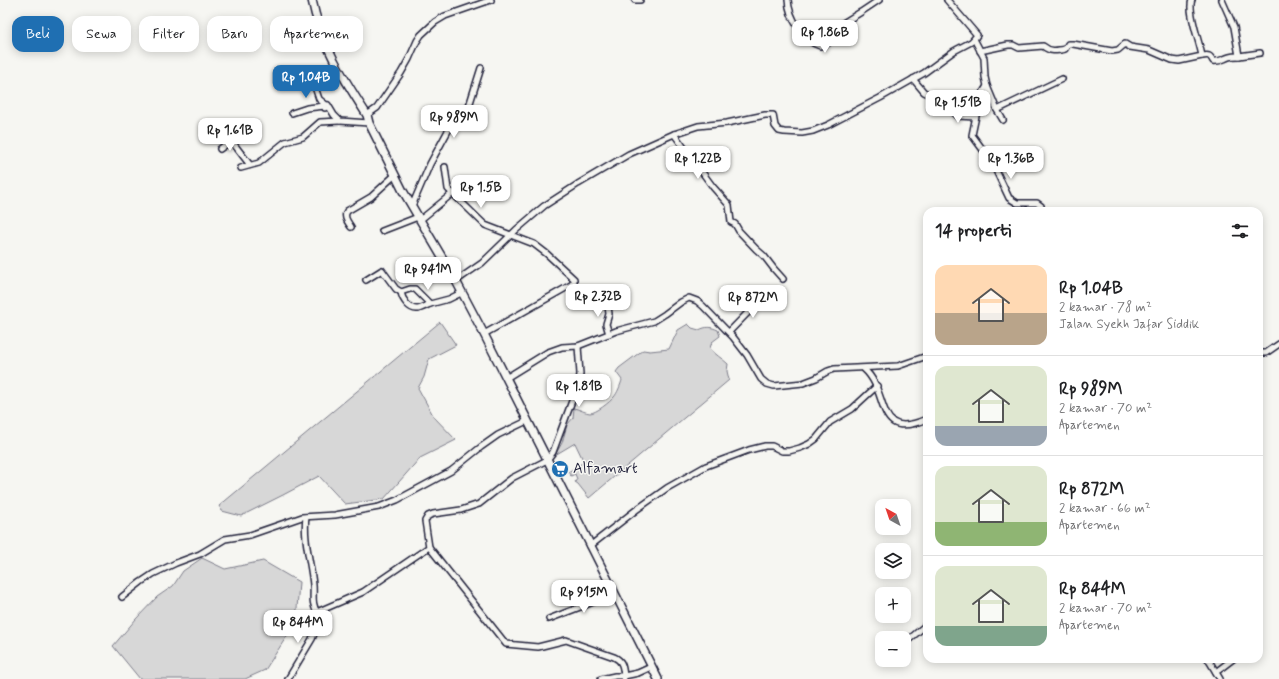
<!DOCTYPE html>
<html lang="id">
<head>
<meta charset="utf-8">
<style>
  body { margin:0; font-family:Mynerve,sans-serif; background:#f6f6f6; color:#202124; height:100vh; display:flex; flex-direction:column; font-size:15px; white-space:nowrap }
  * { box-sizing:border-box; margin:0 }
  p { font-size:13px; color:#757577 }
  .icon { flex:none; width:22px; height:22px; fill:none; stroke:currentColor; stroke-width:2; stroke-linecap:round; stroke-linejoin:round }
  .map { position:relative; flex:1; overflow:hidden }
  .sheet { position:absolute; left:923px; top:207px; width:340px; height:456px; display:flex; flex-direction:column; background:#fff; border-radius:12px; box-shadow:0 2px 10px #0003 }
  .sheet>* { flex:none }
  .banner { position:absolute; left:12px; top:16px; width:380px; height:36px; display:flex; gap:8px }
  .needle { width:26px; rotate:320deg }
  .controls { position:absolute; left:875px; top:499px; display:grid; gap:8px }
  .controls a { display:grid; place-items:center; width:36px; height:36px; border-radius:8px; background:#fff; box-shadow:0 2px 10px #0003; font-size:20px }
  .price { position:absolute; translate:-50% -34px; padding:0 9px; border-radius:8px; background:#fff; color:#222; font-size:13px; line-height:26px; filter:drop-shadow(0 1px 2px #0008) }
  .price::after { content:''; position:absolute; left:50%; top:24px; width:12px; height:9px; margin-left:-6px; background:inherit; clip-path:polygon(0 0,100% 0,50% 100%) }
  .price.selected { background:#1f6fb2; color:#fff }
  ul { padding:0; list-style:none }
  li { display:flex; align-items:center; gap:12px; height:100px; padding:0 12px }
  li+li { border-top:1px solid #e0e0e0 }
  li span { display:grid; place-items:center; flex:none; width:112px; height:80px; border-radius:12px; color:#555 }
  li>.icon { margin-inline-start:auto }
  span .icon { width:48px; height:48px; fill:#fffc; stroke-width:1 }
  li b { font-size:17px }
  h2 { display:flex; justify-content:space-between; align-items:center; height:48px; padding:0 12px; font-size:17px }
  .chip { padding:0 14px; border-radius:12px; background:#fff; box-shadow:0 2px 10px #0003; font-size:14px; line-height:36px }
  .chip.selected { background:#1f6fb2; color:#fff }
  .map>svg:first-child { display:block }
</style>
</head>
<body>
<div class="map">
<svg width="1279" height="679" viewBox="0 0 1279 679">
  <rect width="100%" height="100%" fill="#f6f6f2"/>
  <filter id="ink" filterUnits="userSpaceOnUse"><feTurbulence type="fractalNoise" baseFrequency=".025" numOctaves="2"/><feDisplacementMap in="SourceGraphic" scale="8" xChannelSelector="R" yChannelSelector="G"/><feConvolveMatrix kernelMatrix="1 2 1 2 8 2 1 2 1" color-interpolation-filters="sRGB"/></filter>
  <g filter="url(#ink)">
    <!-- green -->
    <g fill="#d7d7d7" stroke="#7c7c89">
      <path d="M 440,322 L 456,345 L 429,359 L 424,377 L 418,388 L 434,417 L 456,440 L 420,458 L 384,499 L 345,504 L 319,476 L 283,495 L 241,516 L 222,511 L 219,506 Z"/>
      <path d="M 688,324 L 692,328 L 699,330 C 707,326 711,327 718,330 L 720,336 L 712,342 L 710,348 C 715,355 722,358 728,364 L 727,371 L 729,380 L 589,498 L 578,484 L 575,482 L 577,479 L 575,474 L 571,476 L 568,472 L 584,462 L 575,443 L 555,455 L 562,443 L 567,425 L 573,418 L 574,408 C 579,409 586,413 590,413 C 596,413 610,402 614,397 C 617,394 621,384 622,380 L 616,372 L 619,368 L 643,350 L 650,351 L 669,349 L 678,330 Z"/>
      <path d="M 202,558 L 225,569 L 263,561 L 299,582 L 296,622 L 265,670 L 245,679 L 140,679 L 113,646 L 136,619 L 157,597 L 173,586 L 183,571 Z"/>
    </g>
    <g fill="none" stroke-linecap="round" stroke-linejoin="round">
      <!-- street casing -->
      <g stroke="#22223b" stroke-width="8">
        <g id="street">
          <path d="M 635,0 L 640,0"/>
          <path d="M 788,0 C 789,17 803,41 820,46 L 828,43 L 835,29 L 840,25 L 861,12 L 879,0"/>
          <path d="M 947,0 L 977,35 L 974,39 L 984,58 L 985,77 L 987,86 L 997,110 L 1003,120"/>
          <path d="M 1222,0 L 1234,27 L 1239,56 L 1260,53"/>
          <path d="M 980,51 L 1008,45 L 1013,45 L 1019,48 L 1043,46 C 1050,52 1056,51 1065,49 L 1068,44 L 1073,44 L 1112,51 L 1118,50 L 1125,44 L 1130,47 L 1149,50 L 1172,60 L 1179,61 L 1202,56 C 1200,43 1187,10 1192,0"/>
          <path d="M 1202,56 C 1209,55 1210,55 1213,61 C 1220,62 1223,59 1229,57 C 1232,56 1236,56 1239,56"/>
          <path d="M 913,79 L 924,92 L 942,101 L 958,116 L 975,117"/>
          <path d="M 313,81 L 319,99 L 325,104 L 325,108 L 328,105 L 334,115 L 340,121 L 369,123"/>
          <path d="M 987,86 L 980,97 L 972,135 L 992,162 L 1009,198 L 1017,203 L 1037,203 L 1041,206 L 1040,211"/>
          <path d="M 997,110 L 1062,79"/>
          <path d="M 292,113 L 307,108 L 325,106"/>
          <path d="M 367,115 L 377,108 L 401,73 L 409,59 L 417,41 L 421,35 L 435,22 L 445,16 L 491,0"/>
          <path d="M 223,130 L 250,165"/>
          <path d="M 674,134 L 713,187 L 729,205 L 731,222 L 735,224 L 739,231 L 756,249 L 764,256 L 774,269 L 783,279"/>
          <path d="M 220,149 L 232,140"/>
          <path d="M 445,167 L 448,189 L 485,225 L 534,244 L 547,254 L 574,279 L 574,282 L 571,285 L 484,334"/>
          <path d="M 241,168 L 259,163 L 285,142 L 303,137 L 320,122 L 340,121"/>
          <path d="M 412,206 L 430,164 L 449,129 L 469,106 L 481,68"/>
          <path d="M 420,220 L 453,193"/>
          <path d="M 351,227 C 348,222 343,217 347,211 L 371,197 L 395,175"/>
          <path d="M 382,231 L 418,217"/>
          <path d="M 366,280 L 382,270 L 396,289 L 401,292 L 410,289 L 415,289 L 430,304 L 449,299 L 461,293"/>
          <path d="M 456,281 L 482,263 L 516,230 L 544,206 L 578,184 L 629,154 L 674,134 L 698,126 L 727,123 L 765,115 L 773,115 L 775,126 L 779,131 L 784,132 L 802,133 L 813,131 L 828,125 L 880,98 L 924,73 L 954,51 L 971,42 L 974,39"/>
          <path d="M 401,292 C 402,299 409,310 418,309 C 422,308 426,306 430,304"/>
          <path d="M 598,295 L 608,306 L 609,314 L 606,324 L 609,334"/>
          <path d="M 729,332 L 766,294"/>
          <path d="M 1259,353 L 1266,353 L 1279,344"/>
          <path d="M 864,369 C 891,393 873,442 927,419"/>
          <path d="M 506,378 L 548,352 L 562,347 L 578,346 L 616,331 L 654,321 L 665,314 L 681,302 L 689,298 L 697,301 L 703,306 L 733,337 L 747,355 L 761,379 L 767,384 L 774,386 L 803,383 L 816,378 L 828,371 L 834,369 L 898,366 L 927,356"/>
          <path d="M 306,517 C 303,540 311,562 313,585 C 314,595 311,603 317,612 L 363,592 L 429,547 L 425,521 L 428,516 L 433,514 L 461,510 L 479,504 L 512,478 L 547,460 L 553,452 L 579,382 L 580,374 L 578,346"/>
          <path d="M 590,546 L 636,510 L 667,488 L 706,466 L 749,450 L 765,446 L 772,446 L 782,451 L 789,451 L 800,448 L 809,444 L 816,439 L 830,422 L 852,409 L 877,386"/>
          <path d="M 429,547 L 506,644 L 538,647 L 566,640 L 614,657 C 623,661 623,668 624,676 L 615,676 L 601,679"/>
          <path d="M 122,597 L 141,582 L 153,574 L 176,563 L 200,554 L 225,539 L 250,535 L 302,517 L 335,515 L 379,507 L 397,500 L 451,471 L 481,447 L 498,435 L 527,421"/>
          <path d="M 549,619 L 614,594"/>
          <path d="M 905,643 L 927,624"/>
          <path d="M 1208,659 L 1220,679"/>
          <path d="M 1216,672 L 1233,659"/>
          <path d="M 624,678 L 624,676 L 638,673 L 651,667"/>
          <path d="M 288,679 L 312,639 L 316,629 L 317,612"/>
        </g>
      </g>
      <!-- secondary casing -->
      <g stroke="#22223b" stroke-width="10">
        <path id="secondary" d="M 312,0 C 320,42 344,79 367,115 L 369,123 L 403,191 L 456,281 L 484,334 L 658,679"/>
      </g>
      <!-- street -->
      <use href="#street" stroke="#f6f6f2" stroke-width="5"/>
      <!-- secondary -->
      <use href="#secondary" stroke="#f6f6f2" stroke-width="7"/>
    </g>
  </g>
  <!-- icons -->
  <defs>
    <g id="supermarket-disc" transform="scale(0.9)"><circle r="9.5" fill="#1f6fb2" stroke="#f6f6f2"/><path d="M-6-5.5h2.5l.6 2H6L4.5 2H-2.5L-4.4-4H-6ZM-1.5 3.2a1.3 1.3 0 1 0 .1 0ZM3 3.2a1.3 1.3 0 1 0 .1 0Z" fill="#fff"/></g>
  </defs>
  <g fill-rule="evenodd">
    <use href="#supermarket-disc" x="560" y="469"/>
  </g>
  <g text-anchor="middle" dominant-baseline="central" stroke-width="3" stroke-linejoin="round" paint-order="stroke">
    <!-- poi labels -->
    <g font-size="15" fill="#22223b" stroke="#f6f6f2" text-anchor="start">
      <text x="573" y="469">Alfamart</text>
    </g>
  </g>
</svg>
<div class="controls">
<a><svg class="needle" viewBox="-14 -14 28 28"><path d="M0-13l5 13h-10z" fill="#e53935"/><path d="M0 13l5-13h-10z" fill="#757577"/></svg></a>
<a><svg class="icon" aria-label="layers" viewBox="0 0 24 24"><path d="M12 4l9 5-9 5-9-5zM3 14l9 5 9-5"/></svg></a>
<a>+</a>
<a>−</a>
</div>
<b class="price" style="left:825px;top:54px">Rp 1.86B</b>
<b class="price selected" style="left:306px;top:99px">Rp 1.04B</b>
<b class="price" style="left:958px;top:124px">Rp 1.51B</b>
<b class="price" style="left:454px;top:139px">Rp 989M</b>
<b class="price" style="left:230px;top:152px">Rp 1.61B</b>
<b class="price" style="left:698px;top:180px">Rp 1.22B</b>
<b class="price" style="left:1011px;top:180px">Rp 1.36B</b>
<b class="price" style="left:481px;top:209px">Rp 1.5B</b>
<b class="price" style="left:428px;top:291px">Rp 941M</b>
<b class="price" style="left:598px;top:318px">Rp 2.32B</b>
<b class="price" style="left:753px;top:319px">Rp 872M</b>
<b class="price" style="left:579px;top:408px">Rp 1.81B</b>
<b class="price" style="left:584px;top:614px">Rp 915M</b>
<b class="price" style="left:298px;top:644px">Rp 844M</b>
<div class="banner">
<a class="chip selected">Beli</a>
<a class="chip">Sewa</a>
<a class="chip">Filter</a>
<a class="chip">Baru</a>
<a class="chip">Apartemen</a>
</div>
<section class="sheet">
<h2>14 properti<svg class="icon" aria-label="filters" viewBox="0 0 24 24"><path d="M4 7h16M4 17h16"/><circle cx="9" cy="7" r="2"/><circle cx="15" cy="17" r="2"/></svg></h2>
<ul>
<li><span style="background:linear-gradient(#ffd9b3 60%,#b9a48a 0)"><svg class="icon" aria-label="home" viewBox="0 0 24 24"><path d="M3 11l9-7 9 7M6 9v11h12V9"/></svg></span><div><b>Rp 1.04B</b><p>2 kamar · 78 m²</p><p>Jalan Syekh Jafar Siddik</p></div></li>
<li><span style="background:linear-gradient(#dfe7d0 75%,#9aa5b1 0)"><svg class="icon" aria-label="home" viewBox="0 0 24 24"><path d="M3 11l9-7 9 7M6 9v11h12V9"/></svg></span><div><b>Rp 989M</b><p>2 kamar · 70 m²</p><p>Apartemen</p></div></li>
<li><span style="background:linear-gradient(#dfe7d0 70%,#8fb573 0)"><svg class="icon" aria-label="home" viewBox="0 0 24 24"><path d="M3 11l9-7 9 7M6 9v11h12V9"/></svg></span><div><b>Rp 872M</b><p>2 kamar · 66 m²</p><p>Apartemen</p></div></li>
<li><span style="background:linear-gradient(#dfe7d0 75%,#7fa58c 0)"><svg class="icon" aria-label="home" viewBox="0 0 24 24"><path d="M3 11l9-7 9 7M6 9v11h12V9"/></svg></span><div><b>Rp 844M</b><p>2 kamar · 70 m²</p><p>Apartemen</p></div></li>
</ul>
</section>
</div>
</body>
</html>
